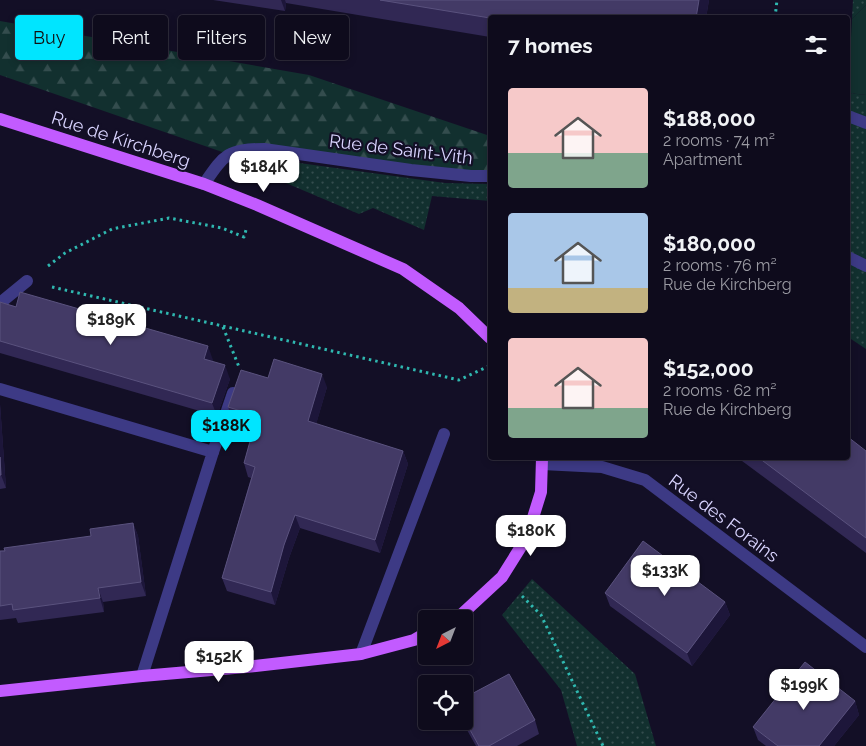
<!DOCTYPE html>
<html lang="en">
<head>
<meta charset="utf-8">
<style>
  body { margin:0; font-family:Raleway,sans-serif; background:#1c1929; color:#f1f3f6; height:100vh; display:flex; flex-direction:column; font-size:19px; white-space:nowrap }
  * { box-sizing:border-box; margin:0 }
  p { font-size:16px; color:#9b9ba3 }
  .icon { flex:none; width:28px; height:28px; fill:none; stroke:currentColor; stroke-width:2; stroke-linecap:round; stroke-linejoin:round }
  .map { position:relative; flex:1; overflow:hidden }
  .sheet { position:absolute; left:488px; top:15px; width:362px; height:445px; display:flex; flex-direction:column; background:#0e0b1c; border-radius:5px; box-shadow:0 2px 8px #0003,0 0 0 1px #2e2b3b }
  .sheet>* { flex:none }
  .banner { position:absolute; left:15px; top:15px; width:398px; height:45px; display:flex; gap:10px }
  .needle { width:32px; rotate:222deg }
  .controls { position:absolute; left:418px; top:610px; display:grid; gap:10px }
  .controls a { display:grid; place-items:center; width:55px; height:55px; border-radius:5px; background:#0e0b1c; box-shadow:0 2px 8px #0003,0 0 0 1px #2e2b3b; font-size:25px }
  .price { position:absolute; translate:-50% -42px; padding:0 11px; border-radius:10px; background:#fff; color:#222; font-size:16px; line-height:32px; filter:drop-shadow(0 1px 2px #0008) }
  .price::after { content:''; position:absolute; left:50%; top:30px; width:15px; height:11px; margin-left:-8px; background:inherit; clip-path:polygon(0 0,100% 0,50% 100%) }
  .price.selected { background:#00e5ff; color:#111 }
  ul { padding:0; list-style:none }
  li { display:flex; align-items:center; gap:15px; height:125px; padding:0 20px }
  li span { display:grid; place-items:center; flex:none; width:140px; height:100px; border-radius:5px; color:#555 }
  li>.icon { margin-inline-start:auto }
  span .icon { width:60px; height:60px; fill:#fffc; stroke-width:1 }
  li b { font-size:21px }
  h2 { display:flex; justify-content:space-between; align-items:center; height:60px; padding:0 20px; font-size:21px }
  .tag { padding:0 18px; border-radius:5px; background:#0e0b1c; box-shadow:0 2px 8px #0003,0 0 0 1px #2e2b3b; font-size:18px; line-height:45px }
  .tag.selected { background:#00e5ff; color:#111 }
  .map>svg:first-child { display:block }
</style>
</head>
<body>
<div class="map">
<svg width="866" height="746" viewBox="0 0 866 746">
  <defs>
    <pattern id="grass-dots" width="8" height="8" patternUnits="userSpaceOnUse" patternTransform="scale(1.25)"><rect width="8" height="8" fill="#12302f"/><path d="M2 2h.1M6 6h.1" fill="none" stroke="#344d4e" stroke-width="1.8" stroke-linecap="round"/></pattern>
    <pattern id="forest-firs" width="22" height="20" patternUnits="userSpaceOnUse" patternTransform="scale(1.25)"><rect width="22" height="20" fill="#12302f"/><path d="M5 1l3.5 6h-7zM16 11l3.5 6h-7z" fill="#344d4e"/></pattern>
  </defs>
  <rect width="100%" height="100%" fill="#130f26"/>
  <!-- grass -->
  <g fill="url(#grass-dots)">
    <path d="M 853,0 L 866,0 L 866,5 L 852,19 Z"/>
    <path d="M 848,93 L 866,95 L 866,349 L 848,337 Z"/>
    <path d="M 263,158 L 445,183 L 490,184 L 490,201 L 432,196 L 424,230 L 373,208 L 359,214 L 246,166 L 252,161 Z"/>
    <path d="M 532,579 L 635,674 L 656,746 L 577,746 L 561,690 L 502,615 Z"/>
  </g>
  <!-- forest -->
  <path fill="url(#forest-firs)" d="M 0,21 L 309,75 L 490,136 L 490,176 L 264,149 L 228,154 L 0,75 Z"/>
  <!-- park -->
  <path fill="#12302f" d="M 866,5 L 866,95 L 848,93 L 852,19 Z"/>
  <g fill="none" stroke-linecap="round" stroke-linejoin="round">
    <!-- path -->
    <g stroke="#2fb8b0" stroke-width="3" stroke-dasharray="2.5 4" stroke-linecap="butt">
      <path d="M 775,18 L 777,0"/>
      <path d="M 48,266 L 65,253 L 112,229 L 169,218 L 222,228 L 244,237 L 246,230"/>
      <path d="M 52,287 L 459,380 L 489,366"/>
      <path d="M 223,327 L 239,367"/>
      <path d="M 522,596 L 541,615 L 603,746"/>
    </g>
    <!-- minor -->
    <g stroke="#3d3a85" stroke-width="12">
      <path d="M 848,116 L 866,123"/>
      <path d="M 204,184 C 224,155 227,149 264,149 L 411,170 L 471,176 L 490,176"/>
      <path d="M 848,257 L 866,266"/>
      <path d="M 0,303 L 27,281"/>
      <path d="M 0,389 L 213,452 L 142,676"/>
      <path d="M 213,452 L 233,393"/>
      <path d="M 542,464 L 602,467 L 645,480 L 866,647"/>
      <path d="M 361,654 L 444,434"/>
    </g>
    <!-- major -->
    <g stroke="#c25bff" stroke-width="12">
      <path d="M 0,119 L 204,184 L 257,205 L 403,269 L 459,308 L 490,338"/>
      <path d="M 453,619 L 462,614 L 502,577 L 527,537 L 541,492 L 542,458"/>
      <path d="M 0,691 L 142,676 L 246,667 L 361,654 L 414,640 L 426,633"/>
    </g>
  </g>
  <!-- wall -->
  <g fill="#312854">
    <path d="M 213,0 L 709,0 L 706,18 L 490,18 L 490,37 L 286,3 L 285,11 Z"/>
    <path d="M 0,302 L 213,360 L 212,362 L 230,379 L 217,416 L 0,353 Z"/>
    <path d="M 327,387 L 316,424 L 403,451 L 408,464 L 380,553 L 300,528 L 289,558 L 275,605 L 227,591 L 222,578 L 251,478 L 248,477 L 244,463 L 254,427 L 233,421 L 228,407 Z"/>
    <path d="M 0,404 L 6,488 L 0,489 Z"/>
    <path d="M 866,451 L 866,553 L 738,458 L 848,458 Z"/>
    <path d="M 133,523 L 138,536 L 146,596 L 103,602 L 104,612 L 18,623 L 16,618 L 0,620 L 0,551 L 91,536 Z"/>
    <path d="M 605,593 L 725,602 L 730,615 L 692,666 L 610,606 Z"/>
    <path d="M 464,698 L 535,720 L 539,734 L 517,746 L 476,746 L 462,721 L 464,721 Z"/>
    <path d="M 855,701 L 859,715 L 834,746 L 766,746 L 758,740 L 753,727 Z"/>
  </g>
  <!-- shaded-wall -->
  <g fill="#1d163a">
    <path d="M 281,0 L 285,0 L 286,3 L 285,11 Z"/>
    <path d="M 699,0 L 709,0 L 706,18 L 696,18 Z"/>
    <path d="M 208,346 L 213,360 L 209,373 L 204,359 Z"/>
    <path d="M 225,365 L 230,379 L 217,416 L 212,403 Z"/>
    <path d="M 322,374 L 327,387 L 313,435 L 308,421 Z"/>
    <path d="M 0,404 L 6,488 L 1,475 L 0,457 Z"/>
    <path d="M 403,451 L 408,464 L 380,553 L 375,540 Z"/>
    <path d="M 295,515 L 300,528 L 289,558 L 275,605 L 271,592 L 284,545 Z"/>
    <path d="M 133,523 L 138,536 L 146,596 L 141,582 Z"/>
    <path d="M 98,588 L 103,602 L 104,612 L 100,598 Z"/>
    <path d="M 725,602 L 730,615 L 692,666 L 687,653 Z"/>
    <path d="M 855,701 L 859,715 L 834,746 L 819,746 Z"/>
  </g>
  <!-- building -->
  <g fill="#433a66" stroke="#5a527e">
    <path d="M 380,0 L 699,0 L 696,18 L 490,18 Z"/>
    <path d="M 20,292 L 208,346 L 204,359 L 225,365 L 212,403 L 0,341 L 0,302 L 16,307 Z"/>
    <path d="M 274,359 L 322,374 L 308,421 L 403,451 L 375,540 L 295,515 L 284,545 L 271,592 L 222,578 L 255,467 L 244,463 L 257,416 L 228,407 L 241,370 L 268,378 Z"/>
    <path d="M 848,437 L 866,451 L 866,538 L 759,458 L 848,458 Z"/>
    <path d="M 0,457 L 1,475 L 0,475 Z"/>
    <path d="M 133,523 L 141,582 L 98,588 L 100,598 L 13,610 L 12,604 L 0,606 L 0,551 L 5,551 L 4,548 L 91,536 L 90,529 Z"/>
    <path d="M 643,541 L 725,602 L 687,653 L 605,593 Z"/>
    <path d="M 805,662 L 855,701 L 819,746 L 778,746 L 753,727 Z"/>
    <path d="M 509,674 L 535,720 L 489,746 L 479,746 L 464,719 L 464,698 Z"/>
  </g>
  <g text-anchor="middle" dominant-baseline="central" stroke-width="4.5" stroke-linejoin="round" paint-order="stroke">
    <!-- street labels -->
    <g font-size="18" fill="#d9d4ff" stroke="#130f26">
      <text transform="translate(121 139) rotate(18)">Rue de Kirchberg</text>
      <text transform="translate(401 149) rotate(7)">Rue de Saint-Vith</text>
      <text transform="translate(724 518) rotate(37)">Rue des Forains</text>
    </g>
  </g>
</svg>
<div class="controls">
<a><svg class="needle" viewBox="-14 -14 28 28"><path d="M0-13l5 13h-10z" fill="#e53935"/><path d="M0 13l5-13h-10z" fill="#9b9ba3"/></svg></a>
<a><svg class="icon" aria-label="locate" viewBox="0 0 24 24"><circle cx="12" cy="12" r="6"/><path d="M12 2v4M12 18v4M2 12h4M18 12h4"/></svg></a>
</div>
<b class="price" style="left:264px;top:193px">$184K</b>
<b class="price" style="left:111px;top:346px">$189K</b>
<b class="price selected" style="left:226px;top:452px">$188K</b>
<b class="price" style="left:531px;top:557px">$180K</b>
<b class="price" style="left:665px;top:597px">$133K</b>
<b class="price" style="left:219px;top:683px">$152K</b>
<b class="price" style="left:804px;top:711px">$199K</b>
<div class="banner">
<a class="tag selected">Buy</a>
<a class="tag">Rent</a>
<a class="tag">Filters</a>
<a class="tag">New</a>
</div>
<section class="sheet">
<h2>7 homes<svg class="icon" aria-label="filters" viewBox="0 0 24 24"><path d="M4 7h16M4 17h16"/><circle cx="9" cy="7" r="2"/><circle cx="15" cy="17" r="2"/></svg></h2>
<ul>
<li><span style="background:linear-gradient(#f6c9c9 65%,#7fa58c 0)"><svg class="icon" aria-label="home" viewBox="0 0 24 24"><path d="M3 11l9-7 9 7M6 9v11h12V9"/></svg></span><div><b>$188,000</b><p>2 rooms · 74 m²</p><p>Apartment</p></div></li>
<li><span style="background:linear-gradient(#a9c7e8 75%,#c2b280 0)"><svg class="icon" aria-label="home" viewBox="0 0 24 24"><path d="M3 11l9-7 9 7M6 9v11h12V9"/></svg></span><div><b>$180,000</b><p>2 rooms · 76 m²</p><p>Rue de Kirchberg</p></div></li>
<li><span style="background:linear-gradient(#f6c9c9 70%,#7fa58c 0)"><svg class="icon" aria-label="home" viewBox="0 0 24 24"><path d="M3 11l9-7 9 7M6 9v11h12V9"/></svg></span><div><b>$152,000</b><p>2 rooms · 62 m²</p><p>Rue de Kirchberg</p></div></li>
</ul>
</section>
</div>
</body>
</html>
